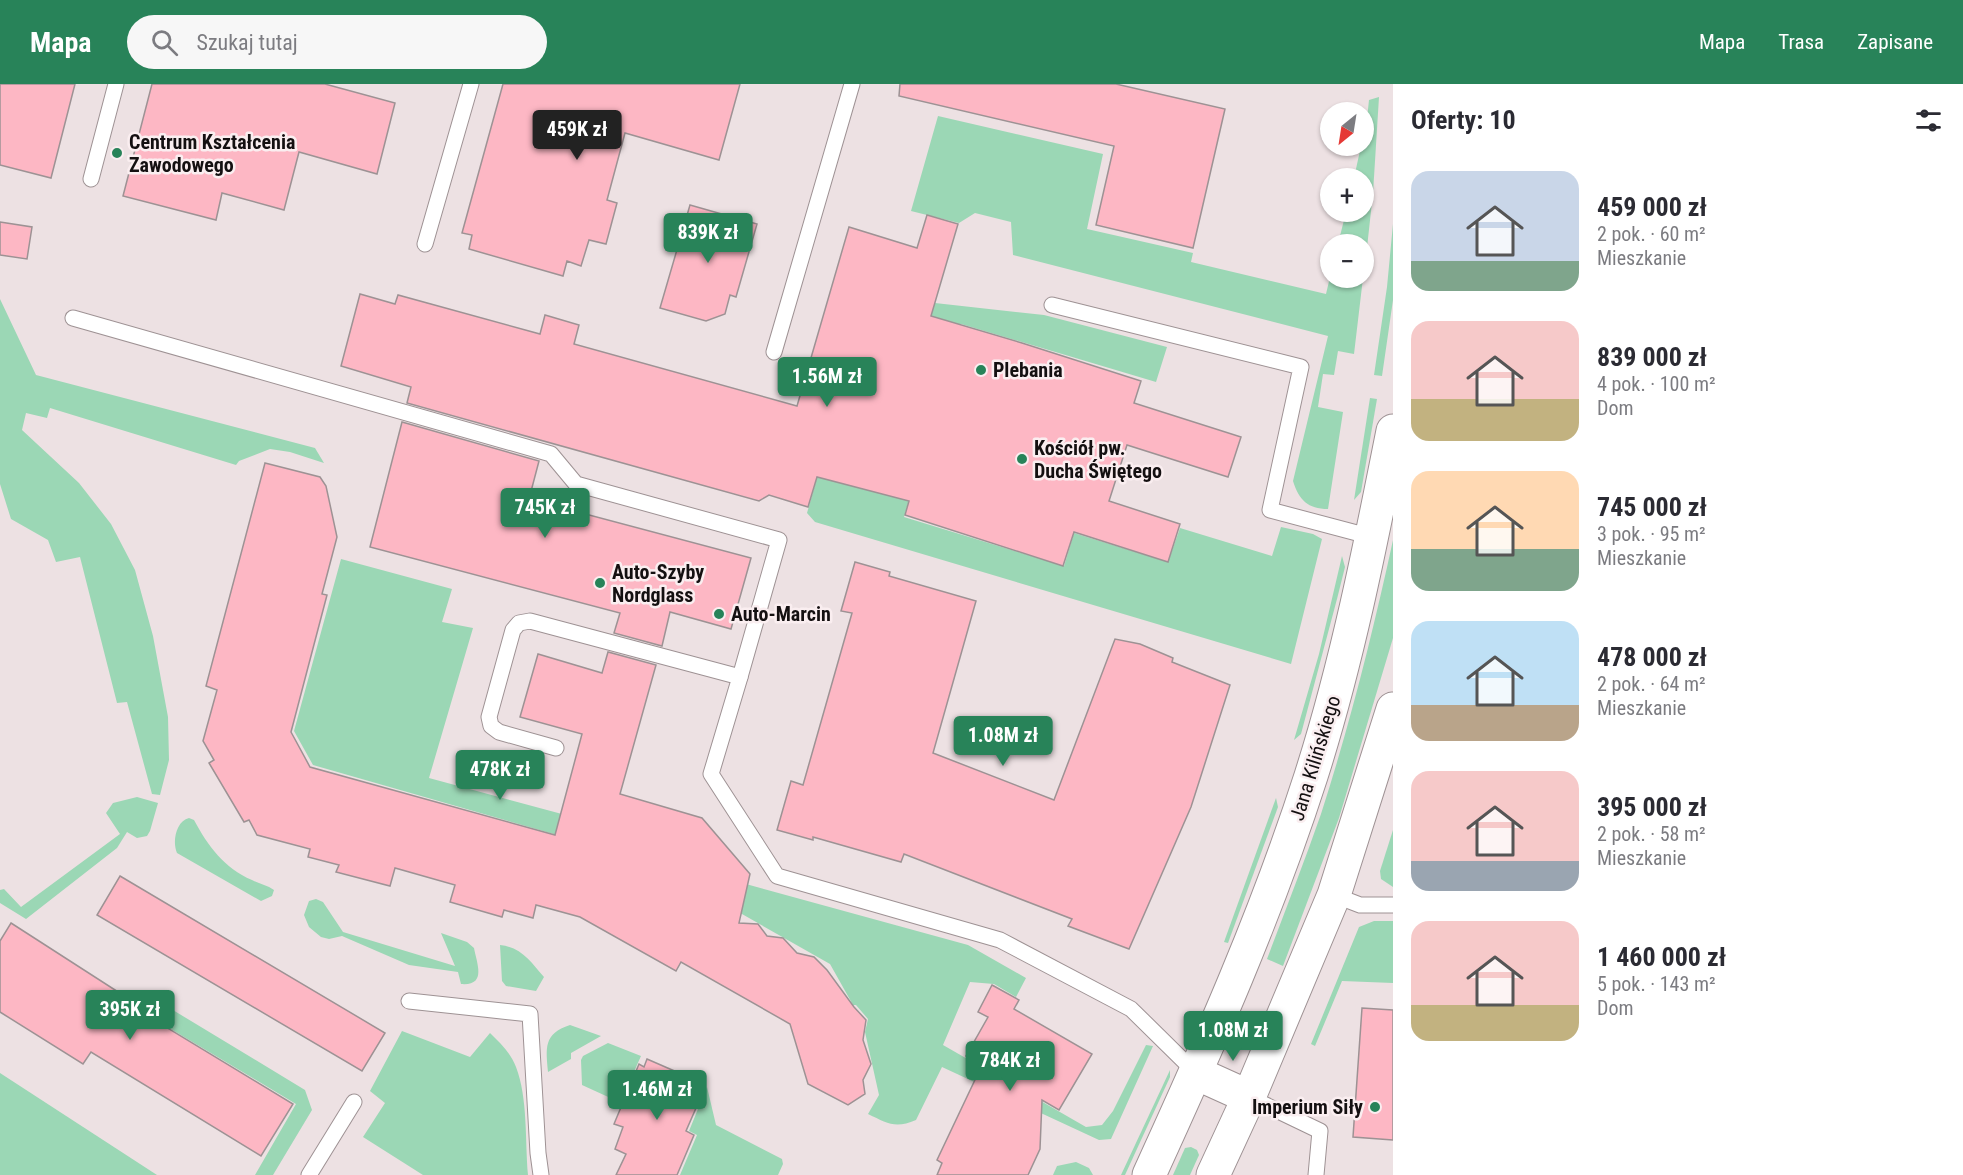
<!DOCTYPE html>
<html lang="pl">
<head>
<meta charset="utf-8">
<style>
  body { margin:0; font-family:"Roboto Condensed",sans-serif; background:#f7f7f7; color:#2b2b33; height:100vh; display:flex; flex-direction:column; font-size:22px; white-space:nowrap }
  * { box-sizing:border-box; margin:0 }
  p { font-size:20px; color:#7c7c81 }
  .icon { flex:none; width:33px; height:33px; fill:none; stroke:currentColor; stroke-width:2; stroke-linecap:round; stroke-linejoin:round }
  .map { position:relative; flex:1; overflow:hidden }
  .side { display:flex; flex-direction:column; background:#fff; width:570px }
  .side>* { flex:none }
  .needle { width:39px; rotate:210deg }
  .fabs { position:absolute; left:1320px; top:18px; display:grid; gap:12px }
  .fabs a { display:grid; place-items:center; width:54px; height:54px; border-radius:50%; background:#fff; box-shadow:0 2px 4px #0004; font-size:30px }
  .price { position:absolute; translate:-50% -51px; padding:0 14px; border-radius:6px; background:#288359; color:#fff; font-size:20px; line-height:39px; filter:drop-shadow(0 2px 3px #0008) }
  .price::after { content:''; position:absolute; left:50%; top:36px; width:18px; height:14px; margin-left:-9px; background:inherit; clip-path:polygon(0 0,100% 0,50% 100%) }
  .price.selected { background:#222; color:#fff }
  ul { padding:0; list-style:none }
  li { display:flex; align-items:center; gap:18px; height:150px; padding:0 18px }
  li span { display:grid; place-items:center; flex:none; width:168px; height:120px; border-radius:18px; color:#555 }
  li>.icon { margin-inline-start:auto }
  span .icon { width:72px; height:72px; fill:#fffc; stroke-width:1 }
  li b { font-size:26px }
  h2 { display:flex; justify-content:space-between; align-items:center; height:72px; padding:0 18px; font-size:26px }
  header { display:flex; align-items:center; gap:36px; box-sizing:border-box; height:84px; padding:0 30px; background:#288359; color:#fff }
  header strong { font-size:28px }
  nav { display:flex; gap:33px; margin-inline-start:auto; font-size:21px }
  .search { width:420px; height:54px; background:#f7f7f7; display:flex; align-items:center; gap:15px; box-sizing:border-box; padding:0 21px; border-radius:33px; color:#7c7c81; font-size:22px }
  main { display:flex; flex:1; min-height:0 }
  .map>svg:first-child { display:block }
</style>
</head>
<body>
<header>
<strong>Mapa</strong>
<div class="search"><svg class="icon" aria-label="search" viewBox="0 0 24 24"><circle cx="10" cy="10" r="6"/><path d="M15 15l6 6"/></svg>Szukaj tutaj</div>
<nav><a>Mapa</a><a>Trasa</a><a>Zapisane</a></nav>
</header>
<main>
<div class="map">
<svg width="1393" height="1091" viewBox="0 0 1393 1091">
  <rect width="100%" height="100%" fill="#ede1e3"/>
  <!-- green -->
  <g fill="#9bd7b5">
    <path d="M 1379,13 L 1373,109 L 1364,191 L 1364,160 L 1338,160 L 1346,128 L 1364,128 L 1364,94 L 1354,94 L 1361,62 L 1364,62 L 1369,16 Z"/>
    <path d="M 938,32 L 1103,70 L 1087,145 L 1193,169 L 1191,178 L 1326,210 L 1330,193 L 1363,194 L 1354,270 L 1338,267 L 1334,291 L 1323,290 L 1318,323 L 1343,328 L 1328,425 C 1308,425 1299,416 1293,397 L 1328,252 L 1013,171 L 1011,138 L 975,129 L 959,139 L 911,127 Z"/>
    <path d="M 1393,140 L 1393,216 L 1382,292 L 1374,291 L 1387,203 Z"/>
    <path d="M 899,208 L 935,219 L 1044,231 L 1167,263 L 1156,298 L 961,240 L 904,433 L 1064,482 L 1074,449 L 1168,478 L 1180,444 L 1272,472 L 1281,443 L 1313,450 L 1322,455 L 1291,580 L 815,438 L 807,429 L 869,211 Z"/>
    <path d="M 0,215 L 36,291 L 315,364 L 324,379 L 290,368 L 270,365 L 239,377 L 236,381 L 50,324 L 47,334 L 26,329 L 22,346 L 79,399 L 111,440 L 135,486 L 153,552 L 168,633 L 169,676 L 160,711 L 152,710 L 127,618 L 117,619 L 80,473 L 56,478 L 48,456 L 11,435 L 0,400 Z"/>
    <path d="M 1370,314 L 1377,315 L 1361,408 L 1354,416 Z"/>
    <path d="M 1393,456 L 1393,554 L 1339,734 L 1283,882 L 1267,875 C 1285,827 1304,779 1321,730 C 1350,640 1373,548 1393,456 Z"/>
    <path d="M 1342,472 L 1345,483 L 1337,515 L 1301,650 L 1294,656 L 1319,570 Z"/>
    <path d="M 341,475 L 452,505 L 442,538 L 473,544 L 429,694 L 599,740 L 592,761 L 313,681 L 294,647 Z"/>
    <path d="M 137,713 L 158,719 L 150,747 L 147,752 L 137,754 L 127,748 L 117,764 L 26,835 L 0,819 L 0,806 L 4,805 L 21,823 L 120,750 L 106,729 L 113,719 Z"/>
    <path d="M 1276,714 L 1278,723 L 1228,859 L 1224,858 Z"/>
    <path d="M 189,734 L 194,736 C 208,762 224,784 252,796 C 259,800 267,801 274,806 L 272,812 L 261,817 L 177,769 C 172,758 176,737 189,734 Z"/>
    <path d="M 1393,746 L 1393,803 L 1381,795 L 1380,787 Z"/>
    <path d="M 666,778 L 968,861 L 1026,894 L 1016,913 L 994,900 L 970,898 L 943,961 L 1086,1043 L 1102,1041 L 1113,1027 L 1146,961 L 1153,962 L 1111,1055 L 1099,1056 L 942,983 L 916,1036 C 895,1045 887,1039 868,1030 L 879,1011 L 865,948 L 868,935 L 856,921 L 853,921 L 830,880 L 712,813 Z"/>
    <path d="M 316,815 L 323,818 L 343,848 L 455,882 L 441,849 L 467,858 L 474,864 C 477,880 487,902 461,900 L 458,888 L 409,881 L 342,852 L 329,855 L 321,853 L 309,843 L 304,831 L 309,817 Z"/>
    <path d="M 1374,837 L 1393,837 L 1393,899 L 1342,897 L 1315,962 L 1311,960 L 1359,843 Z"/>
    <path d="M 500,861 C 521,863 531,878 544,893 L 536,907 L 506,902 L 502,897 Z"/>
    <path d="M 158,917 L 305,1006 L 312,1026 L 273,1091 L 255,1091 L 296,1020 L 149,932 Z"/>
    <path d="M 570,941 L 601,952 L 571,969 L 571,975 L 548,988 C 546,964 543,950 570,941 Z"/>
    <path d="M 402,947 L 470,973 L 490,949 C 500,959 511,969 516,983 C 528,1014 525,1057 528,1091 L 423,1091 L 363,1053 L 385,1019 L 370,1007 Z"/>
    <path d="M 608,959 L 641,972 L 624,1010 L 620,1009 L 617,1017 L 582,1001 L 581,976 L 583,972 Z"/>
    <path d="M 1170,986 L 1170,993 L 1125,1091 L 1121,1091 Z"/>
    <path d="M 0,989 L 157,1091 L 0,1091 Z"/>
    <path d="M 707,1003 L 716,1041 L 782,1075 L 783,1080 L 778,1091 L 680,1091 L 697,1051 L 689,1047 Z"/>
    <path d="M 1191,1063 L 1197,1066 L 1199,1071 L 1190,1091 L 1173,1091 L 1185,1064 Z"/>
    <path d="M 1076,1078 L 1089,1084 L 1093,1091 L 1053,1091 L 1057,1082 Z"/>
  </g>
  <!-- building -->
  <g fill="#fdb7c4" stroke="#9d9294" stroke-width="1.5">
    <path d="M 0,0 L 75,0 L 51,94 L 0,81 Z"/>
    <path d="M 152,0 L 325,0 L 395,19 L 377,90 L 299,68 L 284,126 L 222,109 L 216,136 L 123,112 Z"/>
    <path d="M 503,0 L 740,0 L 719,76 L 625,49 L 607,116 L 617,119 L 606,160 L 589,156 L 581,182 L 567,177 L 563,192 L 469,165 L 472,151 L 462,149 Z"/>
    <path d="M 900,0 L 1116,0 L 1225,25 L 1193,164 L 1096,141 L 1114,62 L 899,12 Z"/>
    <path d="M 690,121 L 757,140 L 736,213 L 730,211 L 725,230 L 706,237 L 660,224 Z"/>
    <path d="M 927,131 L 958,140 L 931,232 L 1022,259 L 1141,297 L 1134,319 L 1241,353 L 1228,393 L 1127,361 L 1109,417 L 1180,440 L 1168,478 L 1074,448 L 1063,482 L 905,431 L 909,417 L 817,393 L 808,423 L 769,411 L 759,417 L 407,319 L 411,303 L 341,282 L 360,210 L 395,220 L 398,211 L 540,250 L 545,231 L 579,241 L 574,260 L 797,322 L 849,143 L 917,164 Z"/>
    <path d="M 0,138 L 32,143 L 27,175 L 0,171 Z"/>
    <path d="M 402,338 L 539,377 L 529,415 L 751,474 L 731,545 L 670,528 L 662,562 L 614,549 L 620,529 L 370,463 Z"/>
    <path d="M 265,379 L 320,393 L 326,402 L 337,453 L 322,510 L 327,511 L 291,648 L 310,683 L 555,751 L 582,650 L 520,633 L 538,570 L 602,589 L 608,568 L 656,581 L 620,710 L 702,734 L 750,790 L 739,839 L 758,840 L 767,852 L 783,854 L 797,869 L 814,873 L 827,886 L 854,923 L 866,936 L 863,956 L 871,980 L 863,996 L 865,1010 L 848,1021 L 808,1000 L 790,940 L 681,878 L 676,887 L 580,833 L 536,821 L 533,834 L 504,826 L 502,833 L 450,818 L 455,801 L 395,784 L 390,802 L 336,788 L 339,781 L 308,773 L 310,765 L 257,751 L 249,736 L 244,738 L 209,679 L 214,676 L 203,657 L 217,606 L 206,602 Z"/>
    <path d="M 855,478 L 890,488 L 889,492 L 976,517 L 933,669 L 1054,716 L 1115,555 L 1140,560 L 1173,574 L 1172,578 L 1230,601 L 1191,723 L 1129,865 L 1068,842 L 1072,835 L 904,770 L 901,778 L 813,753 L 813,756 L 777,746 L 791,697 L 803,701 L 852,529 L 841,527 Z"/>
    <path d="M 120,792 L 385,949 L 362,987 L 97,831 Z"/>
    <path d="M 11,839 L 126,913 L 123,917 L 293,1020 L 261,1072 L 91,968 L 83,980 L 0,928 L 0,857 Z"/>
    <path d="M 992,901 L 1019,916 L 1014,925 L 1092,970 L 1059,1026 L 1042,1016 L 1040,1065 L 1028,1091 L 937,1091 L 942,1079 L 937,1076 L 982,981 L 966,972 L 988,933 L 978,928 Z"/>
    <path d="M 1362,924 L 1393,926 L 1393,1056 L 1353,1053 Z"/>
    <path d="M 647,975 L 702,999 L 699,1006 L 703,1008 L 686,1047 L 694,1051 L 677,1091 L 616,1091 L 626,1070 L 615,1065 L 623,1043 L 614,1040 L 639,980 L 644,983 Z"/>
  </g>
  <g fill="none" stroke-linecap="round" stroke-linejoin="round">
    <!-- service casing -->
    <g stroke="#9e9294" stroke-width="17">
      <g id="service">
        <path d="M 91,95 L 116,0"/>
        <path d="M 425,160 L 471,0"/>
        <path d="M 1052,221 L 1301,283 L 1270,426 L 1372,453"/>
        <path d="M 73,234 L 551,370 L 576,400 L 779,456 L 740,593"/>
        <path d="M 774,268 L 852,0"/>
        <path d="M 556,664 L 499,648 L 491,642 L 489,633 L 513,546 L 519,539 L 530,537 L 740,593 L 711,690 L 777,792 L 1000,856 L 1131,925 L 1196,989"/>
        <path d="M 1334,811 L 1360,821 L 1393,821"/>
        <path d="M 409,917 L 530,930 L 538,1069 L 541,1091"/>
        <path d="M 1249,1013 L 1320,1047 L 1316,1091"/>
        <path d="M 309,1091 L 354,1018"/>
      </g>
    </g>
    <!-- tertiary casing -->
    <g stroke="#9e9294" stroke-width="35">
      <g id="tertiary">
        <path d="M 1196,989 L 1249,1013"/>
        <path d="M 1149,1091 C 1209,960 1267,829 1311,692 C 1347,579 1370,463 1393,347"/>
        <path d="M 1213,1091 L 1249,1013 L 1334,811 L 1393,625"/>
      </g>
    </g>
    <!-- service -->
    <use href="#service" stroke="#fff" stroke-width="15"/>
    <!-- tertiary -->
    <use href="#tertiary" stroke="#fff" stroke-width="33"/>
  </g>
  <!-- markers -->
  <g fill="#288359" stroke="#faeef0" stroke-width="2">
    <circle cx="117" cy="69" r="6"/>
    <circle cx="981" cy="286" r="6"/>
    <circle cx="1022" cy="375" r="6"/>
    <circle cx="600" cy="499" r="6"/>
    <circle cx="719" cy="530" r="6"/>
    <circle cx="1375" cy="1023" r="6"/>
  </g>
  <g text-anchor="middle" dominant-baseline="central" stroke-width="5" stroke-linejoin="round" paint-order="stroke">
    <!-- poi labels -->
    <g font-size="20" font-weight="bold" fill="#141011" stroke="#faeef0" text-anchor="start">
      <text x="129" y="58">Centrum Kształcenia<tspan x="129" dy="23">Zawodowego</tspan></text>
      <text x="993" y="286">Plebania</text>
      <text x="1034" y="364">Kościół pw.<tspan x="1034" dy="23">Ducha Świętego</tspan></text>
      <text x="612" y="488">Auto-Szyby<tspan x="612" dy="23">Nordglass</tspan></text>
      <text x="731" y="530">Auto-Marcin</text>
      <text x="1363" y="1023" text-anchor="end">Imperium Siły</text>
    </g>
    <!-- street labels -->
    <g font-size="20" fill="#141011" stroke="#faeef0">
      <text transform="translate(1315 674) rotate(-73)">Jana Kilińskiego</text>
    </g>
  </g>
</svg>
<div class="fabs">
<a><svg class="needle" viewBox="-14 -14 28 28"><path d="M0-13l5 13h-10z" fill="#e53935"/><path d="M0 13l5-13h-10z" fill="#7c7c81"/></svg></a>
<a>+</a>
<a>−</a>
</div>
<b class="price selected" style="left:577px;top:77px">459K zł</b>
<b class="price" style="left:708px;top:180px">839K zł</b>
<b class="price" style="left:827px;top:324px">1.56M zł</b>
<b class="price" style="left:545px;top:455px">745K zł</b>
<b class="price" style="left:1003px;top:683px">1.08M zł</b>
<b class="price" style="left:500px;top:717px">478K zł</b>
<b class="price" style="left:130px;top:957px">395K zł</b>
<b class="price" style="left:1233px;top:978px">1.08M zł</b>
<b class="price" style="left:1010px;top:1008px">784K zł</b>
<b class="price" style="left:657px;top:1037px">1.46M zł</b>
</div>
<section class="side">
<h2>Oferty: 10<svg class="icon" aria-label="filters" viewBox="0 0 24 24"><path d="M4 7h16M4 17h16"/><circle cx="9" cy="7" r="2"/><circle cx="15" cy="17" r="2"/></svg></h2>
<ul>
<li><span style="background:linear-gradient(#c9d6e8 75%,#7fa58c 0)"><svg class="icon" aria-label="home" viewBox="0 0 24 24"><path d="M3 11l9-7 9 7M6 9v11h12V9"/></svg></span><div><b>459 000 zł</b><p>2 pok. · 60 m²</p><p>Mieszkanie</p></div></li>
<li><span style="background:linear-gradient(#f6c9c9 65%,#c2b280 0)"><svg class="icon" aria-label="home" viewBox="0 0 24 24"><path d="M3 11l9-7 9 7M6 9v11h12V9"/></svg></span><div><b>839 000 zł</b><p>4 pok. · 100 m²</p><p>Dom</p></div></li>
<li><span style="background:linear-gradient(#ffd9b3 65%,#7fa58c 0)"><svg class="icon" aria-label="home" viewBox="0 0 24 24"><path d="M3 11l9-7 9 7M6 9v11h12V9"/></svg></span><div><b>745 000 zł</b><p>3 pok. · 95 m²</p><p>Mieszkanie</p></div></li>
<li><span style="background:linear-gradient(#bfe0f5 70%,#b9a48a 0)"><svg class="icon" aria-label="home" viewBox="0 0 24 24"><path d="M3 11l9-7 9 7M6 9v11h12V9"/></svg></span><div><b>478 000 zł</b><p>2 pok. · 64 m²</p><p>Mieszkanie</p></div></li>
<li><span style="background:linear-gradient(#f6c9c9 75%,#9aa5b1 0)"><svg class="icon" aria-label="home" viewBox="0 0 24 24"><path d="M3 11l9-7 9 7M6 9v11h12V9"/></svg></span><div><b>395 000 zł</b><p>2 pok. · 58 m²</p><p>Mieszkanie</p></div></li>
<li><span style="background:linear-gradient(#f6c9c9 70%,#c2b280 0)"><svg class="icon" aria-label="home" viewBox="0 0 24 24"><path d="M3 11l9-7 9 7M6 9v11h12V9"/></svg></span><div><b>1 460 000 zł</b><p>5 pok. · 143 m²</p><p>Dom</p></div></li>
</ul>
</section>
</main>
</body>
</html>
